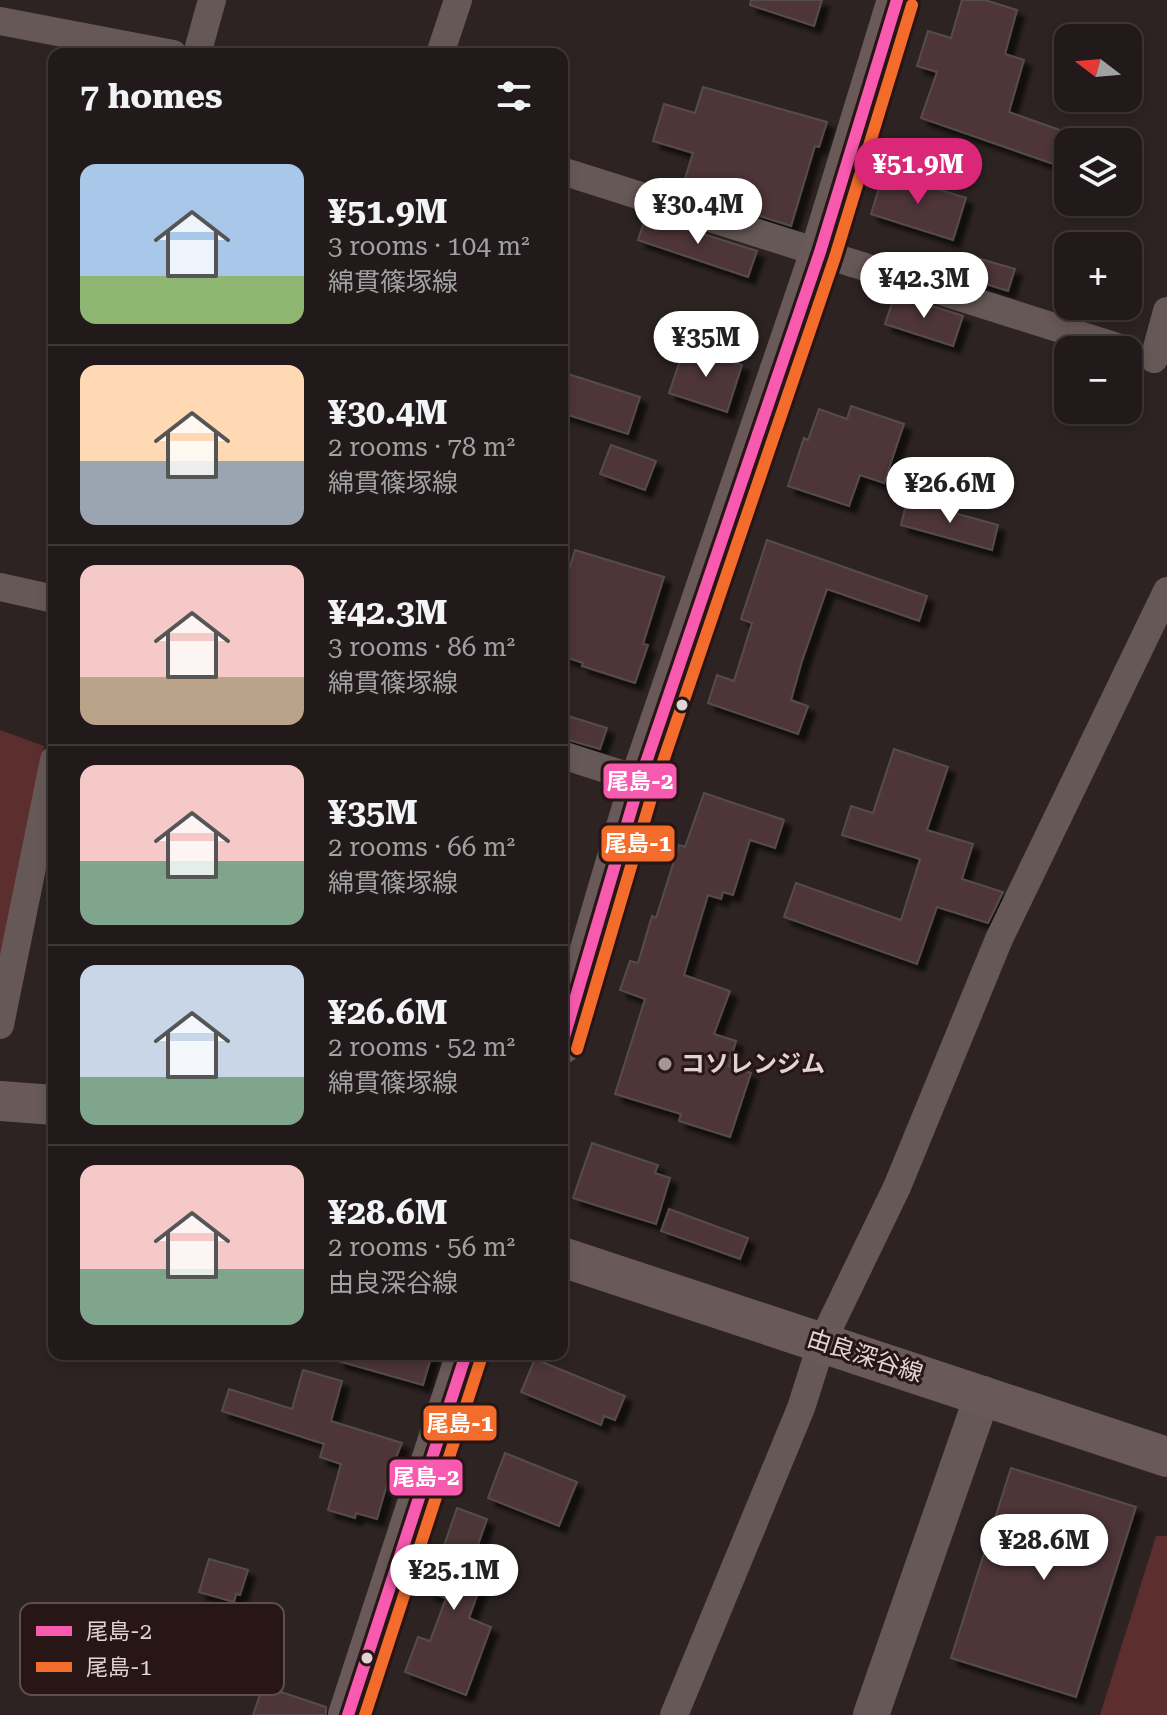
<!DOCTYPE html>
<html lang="en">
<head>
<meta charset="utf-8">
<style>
  body { margin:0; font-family:"Roboto Serif","Noto Sans JP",serif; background:#2e2727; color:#f1f3f6; height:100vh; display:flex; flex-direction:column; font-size:30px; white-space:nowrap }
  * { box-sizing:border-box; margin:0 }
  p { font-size:26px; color:#a2a1a2 }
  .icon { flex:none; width:44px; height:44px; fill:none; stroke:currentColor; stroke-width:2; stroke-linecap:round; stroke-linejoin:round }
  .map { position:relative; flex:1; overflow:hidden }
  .drawer { position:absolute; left:48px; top:48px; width:520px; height:1312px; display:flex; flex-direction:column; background:#221a1a; border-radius:16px; box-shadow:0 4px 12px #0003,0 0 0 2px #3f3839 }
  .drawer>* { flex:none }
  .needle { width:52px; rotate:286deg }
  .tools { position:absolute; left:1054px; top:24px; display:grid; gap:16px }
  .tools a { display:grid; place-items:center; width:88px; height:88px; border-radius:16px; background:#221a1a; box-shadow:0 4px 12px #0003,0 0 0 2px #3f3839; font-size:40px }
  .price { position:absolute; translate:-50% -68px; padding:0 18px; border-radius:28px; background:#fff; color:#222; font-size:26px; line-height:52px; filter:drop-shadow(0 2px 4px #0008) }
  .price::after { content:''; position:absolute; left:50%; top:48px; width:24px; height:18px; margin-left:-12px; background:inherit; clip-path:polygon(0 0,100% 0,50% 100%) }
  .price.on { background:#db2777; color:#fff }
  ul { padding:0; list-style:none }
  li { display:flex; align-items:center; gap:24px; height:200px; padding:0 32px }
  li+li { border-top:2px solid #3f3839 }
  li span { display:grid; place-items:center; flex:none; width:224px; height:160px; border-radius:16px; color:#555 }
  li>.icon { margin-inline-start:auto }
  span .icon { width:96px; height:96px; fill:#fffc; stroke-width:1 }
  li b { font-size:34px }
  h2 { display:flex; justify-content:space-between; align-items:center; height:96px; padding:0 32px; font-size:34px }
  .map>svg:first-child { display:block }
</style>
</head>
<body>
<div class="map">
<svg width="1167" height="1715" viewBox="0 0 1167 1715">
  <defs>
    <filter id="shadow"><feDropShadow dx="7" dy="7" stdDeviation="2" flood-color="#0009"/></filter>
  </defs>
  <rect width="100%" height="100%" fill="#2d2323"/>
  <!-- green -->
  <g fill="#5d2e2e">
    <path d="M 0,730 L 44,746 L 0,969 Z"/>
    <path d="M 1156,1536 L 1167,1536 L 1167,1715 L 1100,1715 Z"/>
  </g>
  <!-- building -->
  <g fill="#4d3639" stroke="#564c4c" stroke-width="2" filter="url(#shadow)">
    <path d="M 751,0 L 822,0 L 814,26 L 750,5 Z"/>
    <path d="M 962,0 L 985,0 L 1017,10 L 1005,54 L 1024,60 L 1009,112 L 1068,133 L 1068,169 L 921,118 L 937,72 L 917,66 L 928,31 L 951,38 Z"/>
    <path d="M 703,87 L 827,122 L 819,147 L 815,146 L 791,226 L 681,191 L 693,153 L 653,141 L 664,104 L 695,113 Z"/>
    <path d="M 884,172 L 966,198 L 953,240 L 871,214 Z"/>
    <path d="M 646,216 L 757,251 L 748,277 L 638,240 Z"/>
    <path d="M 974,257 L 1015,269 L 1008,291 L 967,278 Z"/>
    <path d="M 895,294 L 963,316 L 953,346 L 885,324 Z"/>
    <path d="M 685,346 L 742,365 L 727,412 L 669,393 Z"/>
    <path d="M 562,372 L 640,397 L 628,434 L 562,413 Z"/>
    <path d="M 851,406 L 904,424 L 884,483 L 860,475 L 849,506 L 788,486 L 804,438 L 808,440 L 819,409 L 847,419 Z"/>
    <path d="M 611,445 L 656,461 L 645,490 L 600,474 Z"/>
    <path d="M 907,500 L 998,525 L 992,550 L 901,525 Z"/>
    <path d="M 767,540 L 927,596 L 919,621 L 827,589 L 802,661 L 791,700 L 808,706 L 798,734 L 708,703 L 717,675 L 734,681 L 752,623 L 741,619 Z"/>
    <path d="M 575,550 L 664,577 L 643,644 L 648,645 L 635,683 L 582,666 L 583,663 L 562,656 L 562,593 Z"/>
    <path d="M 568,716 L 607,728 L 600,749 L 562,738 Z"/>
    <path d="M 894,749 L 948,767 L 927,830 L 973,844 L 962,879 L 1003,892 L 988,923 L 937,907 L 917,964 L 784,917 L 796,883 L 901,920 L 920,859 L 842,835 L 851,806 L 873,813 Z"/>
    <path d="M 704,793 L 784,820 L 775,848 L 750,840 L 733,895 L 723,892 L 721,899 L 708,895 L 684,975 L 730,991 L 714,1034 L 736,1041 L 729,1066 L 751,1073 L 730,1137 L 679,1121 L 681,1114 L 615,1094 L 645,999 L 620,990 L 630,961 L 638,963 L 652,916 L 656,918 L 679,845 L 685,847 Z"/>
    <path d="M 592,1143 L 658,1165 L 655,1173 L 670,1178 L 656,1224 L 573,1198 Z"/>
    <path d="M 669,1209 L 748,1238 L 740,1259 L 661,1231 Z"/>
    <path d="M 339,1354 L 432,1354 L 423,1385 L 338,1361 Z"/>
    <path d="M 535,1359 L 625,1396 L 615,1420 L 604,1416 L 601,1425 L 521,1392 Z"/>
    <path d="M 303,1370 L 342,1381 L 331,1421 L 402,1443 L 392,1467 L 377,1519 L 356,1513 L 355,1518 L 328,1510 L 341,1464 L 320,1457 L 324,1444 L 222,1411 L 229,1389 L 292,1409 Z"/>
    <path d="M 505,1453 L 577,1482 L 559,1526 L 488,1498 Z"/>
    <path d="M 1011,1468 L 1136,1507 L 1076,1697 L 951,1658 Z"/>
    <path d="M 457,1508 L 487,1519 L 469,1571 L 484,1576 L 469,1618 L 491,1627 L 466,1695 L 405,1672 L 418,1637 L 430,1641 L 446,1598 L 428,1592 Z"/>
    <path d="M 209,1559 L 248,1570 L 240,1595 L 236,1594 L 234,1602 L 199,1592 Z"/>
    <path d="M 263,1686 L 326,1707 L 326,1715 L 253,1715 Z"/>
  </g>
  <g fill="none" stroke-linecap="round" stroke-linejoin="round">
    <!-- minor -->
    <g stroke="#665857" stroke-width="28">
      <path d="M 0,21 L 173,54"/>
      <path d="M 197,54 L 212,0"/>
      <path d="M 440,54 L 458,0"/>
      <path d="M 562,171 L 1127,350"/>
      <path d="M 1154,359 L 1167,311"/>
      <path d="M 0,587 L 54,599"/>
      <path d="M 562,755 L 640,780"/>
      <path d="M 0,1025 L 54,760"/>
      <path d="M 674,1715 L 801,1408 L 822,1342 L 897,1187 L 999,939 L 1167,591"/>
    </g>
    <!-- tertiary -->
    <path stroke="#665857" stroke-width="36" d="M 871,1715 L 983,1394"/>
    <!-- secondary -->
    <g stroke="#695959" stroke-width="40">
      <path d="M 562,1044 L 640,780 L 820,252 L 897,0"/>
      <path d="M 0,1101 L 54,1105"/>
      <path d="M 562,1257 L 1167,1457"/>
      <path d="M 348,1715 L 466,1354"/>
    </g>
    <!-- bus-1 casing -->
    <g stroke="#281515" stroke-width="18">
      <g id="bus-1">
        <path d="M 562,1044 L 640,780 L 820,252 L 897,0"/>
        <path d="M 348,1715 L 466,1354"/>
      </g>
    </g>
    <!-- bus-2 casing -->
    <g stroke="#281515" stroke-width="18">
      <g id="bus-2">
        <path d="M 577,1049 L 655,785 L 835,257 L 912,5"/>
        <path d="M 365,1715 L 481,1359"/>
      </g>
    </g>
    <!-- bus-1 -->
    <use href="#bus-1" stroke="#f75aaf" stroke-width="12"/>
    <!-- bus-2 -->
    <use href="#bus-2" stroke="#f36c2b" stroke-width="12"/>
  </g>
  <!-- markers -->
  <g fill="#e2d4d3" stroke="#281515" stroke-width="3">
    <circle cx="682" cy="705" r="7"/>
    <circle cx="367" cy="1658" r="7"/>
  </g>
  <circle fill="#a39695" stroke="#281515" stroke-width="3" cx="665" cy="1064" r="8"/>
  <g text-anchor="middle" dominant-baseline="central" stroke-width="6" stroke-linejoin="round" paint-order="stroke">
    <!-- poi labels -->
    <g font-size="24" font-weight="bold" fill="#e2d4d3" stroke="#281515" text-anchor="start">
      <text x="681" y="1064">コソレンジム</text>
    </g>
    <!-- street labels -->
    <g font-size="24" fill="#e2d4d3" stroke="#281515">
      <text transform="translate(865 1356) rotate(18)">由良深谷線</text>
    </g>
  </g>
  <!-- legend -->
  <rect x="20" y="1603" width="264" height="92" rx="12" fill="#281515" stroke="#604e4e" stroke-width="2"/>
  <rect x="36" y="1626" width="36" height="10" fill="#f75aaf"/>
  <rect x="36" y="1662" width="36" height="10" fill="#f36c2b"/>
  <g font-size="22" fill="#e2d4d3">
    <text x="86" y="1639">尾島-2</text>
    <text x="86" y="1675">尾島-1</text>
  </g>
  <g stroke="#281515" stroke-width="3">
    <rect x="602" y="762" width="76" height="38" rx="8" fill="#f75aaf"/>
    <rect x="600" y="824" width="76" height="39" rx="8" fill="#f36c2b"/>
    <rect x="422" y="1404" width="76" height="38" rx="8" fill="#f36c2b"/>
    <rect x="388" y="1458" width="76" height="39" rx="8" fill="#f75aaf"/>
  </g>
  <g font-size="22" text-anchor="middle" font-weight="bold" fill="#fff">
    <text x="640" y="789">尾島-2</text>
    <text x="638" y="851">尾島-1</text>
    <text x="460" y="1431">尾島-1</text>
    <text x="426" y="1485">尾島-2</text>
  </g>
</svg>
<div class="tools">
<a><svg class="needle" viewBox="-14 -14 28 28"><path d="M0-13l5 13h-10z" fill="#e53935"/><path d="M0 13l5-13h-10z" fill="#a2a1a2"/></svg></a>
<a><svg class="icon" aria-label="layers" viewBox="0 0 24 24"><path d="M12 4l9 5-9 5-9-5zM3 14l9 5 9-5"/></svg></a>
<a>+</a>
<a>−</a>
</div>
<b class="price on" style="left:918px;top:206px">¥51.9M</b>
<b class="price" style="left:698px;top:246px">¥30.4M</b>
<b class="price" style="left:924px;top:320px">¥42.3M</b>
<b class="price" style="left:706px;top:379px">¥35M</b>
<b class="price" style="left:950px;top:525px">¥26.6M</b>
<b class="price" style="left:1044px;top:1582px">¥28.6M</b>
<b class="price" style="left:454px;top:1612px">¥25.1M</b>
<section class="drawer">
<h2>7 homes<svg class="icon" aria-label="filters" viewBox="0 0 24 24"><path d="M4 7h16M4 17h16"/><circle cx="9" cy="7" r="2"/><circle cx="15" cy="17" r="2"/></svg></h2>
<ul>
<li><span style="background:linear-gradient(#a9c7e8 70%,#8fb573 0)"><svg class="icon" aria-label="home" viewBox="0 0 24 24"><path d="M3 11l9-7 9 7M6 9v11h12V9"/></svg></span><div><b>¥51.9M</b><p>3 rooms · 104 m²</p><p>綿貫篠塚線</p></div></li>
<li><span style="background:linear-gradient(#ffd9b3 60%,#9aa5b1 0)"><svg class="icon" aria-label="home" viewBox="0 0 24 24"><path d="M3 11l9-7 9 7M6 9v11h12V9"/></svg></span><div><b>¥30.4M</b><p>2 rooms · 78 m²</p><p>綿貫篠塚線</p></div></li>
<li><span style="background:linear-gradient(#f6c9c9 70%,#b9a48a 0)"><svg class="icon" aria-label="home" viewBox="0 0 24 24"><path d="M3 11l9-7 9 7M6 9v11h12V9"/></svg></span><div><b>¥42.3M</b><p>3 rooms · 86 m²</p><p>綿貫篠塚線</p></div></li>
<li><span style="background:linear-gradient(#f6c9c9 60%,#7fa58c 0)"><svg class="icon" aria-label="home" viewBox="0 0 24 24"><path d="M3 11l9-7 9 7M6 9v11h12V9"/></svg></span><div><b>¥35M</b><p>2 rooms · 66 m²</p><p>綿貫篠塚線</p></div></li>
<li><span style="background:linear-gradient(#c9d6e8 70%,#7fa58c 0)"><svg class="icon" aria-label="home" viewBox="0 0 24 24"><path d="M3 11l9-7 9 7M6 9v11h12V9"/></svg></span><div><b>¥26.6M</b><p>2 rooms · 52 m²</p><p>綿貫篠塚線</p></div></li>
<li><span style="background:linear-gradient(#f6c9c9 65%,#7fa58c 0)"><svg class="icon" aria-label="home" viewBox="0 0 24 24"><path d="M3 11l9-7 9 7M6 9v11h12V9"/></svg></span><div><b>¥28.6M</b><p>2 rooms · 56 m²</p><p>由良深谷線</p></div></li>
</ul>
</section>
</div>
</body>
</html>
